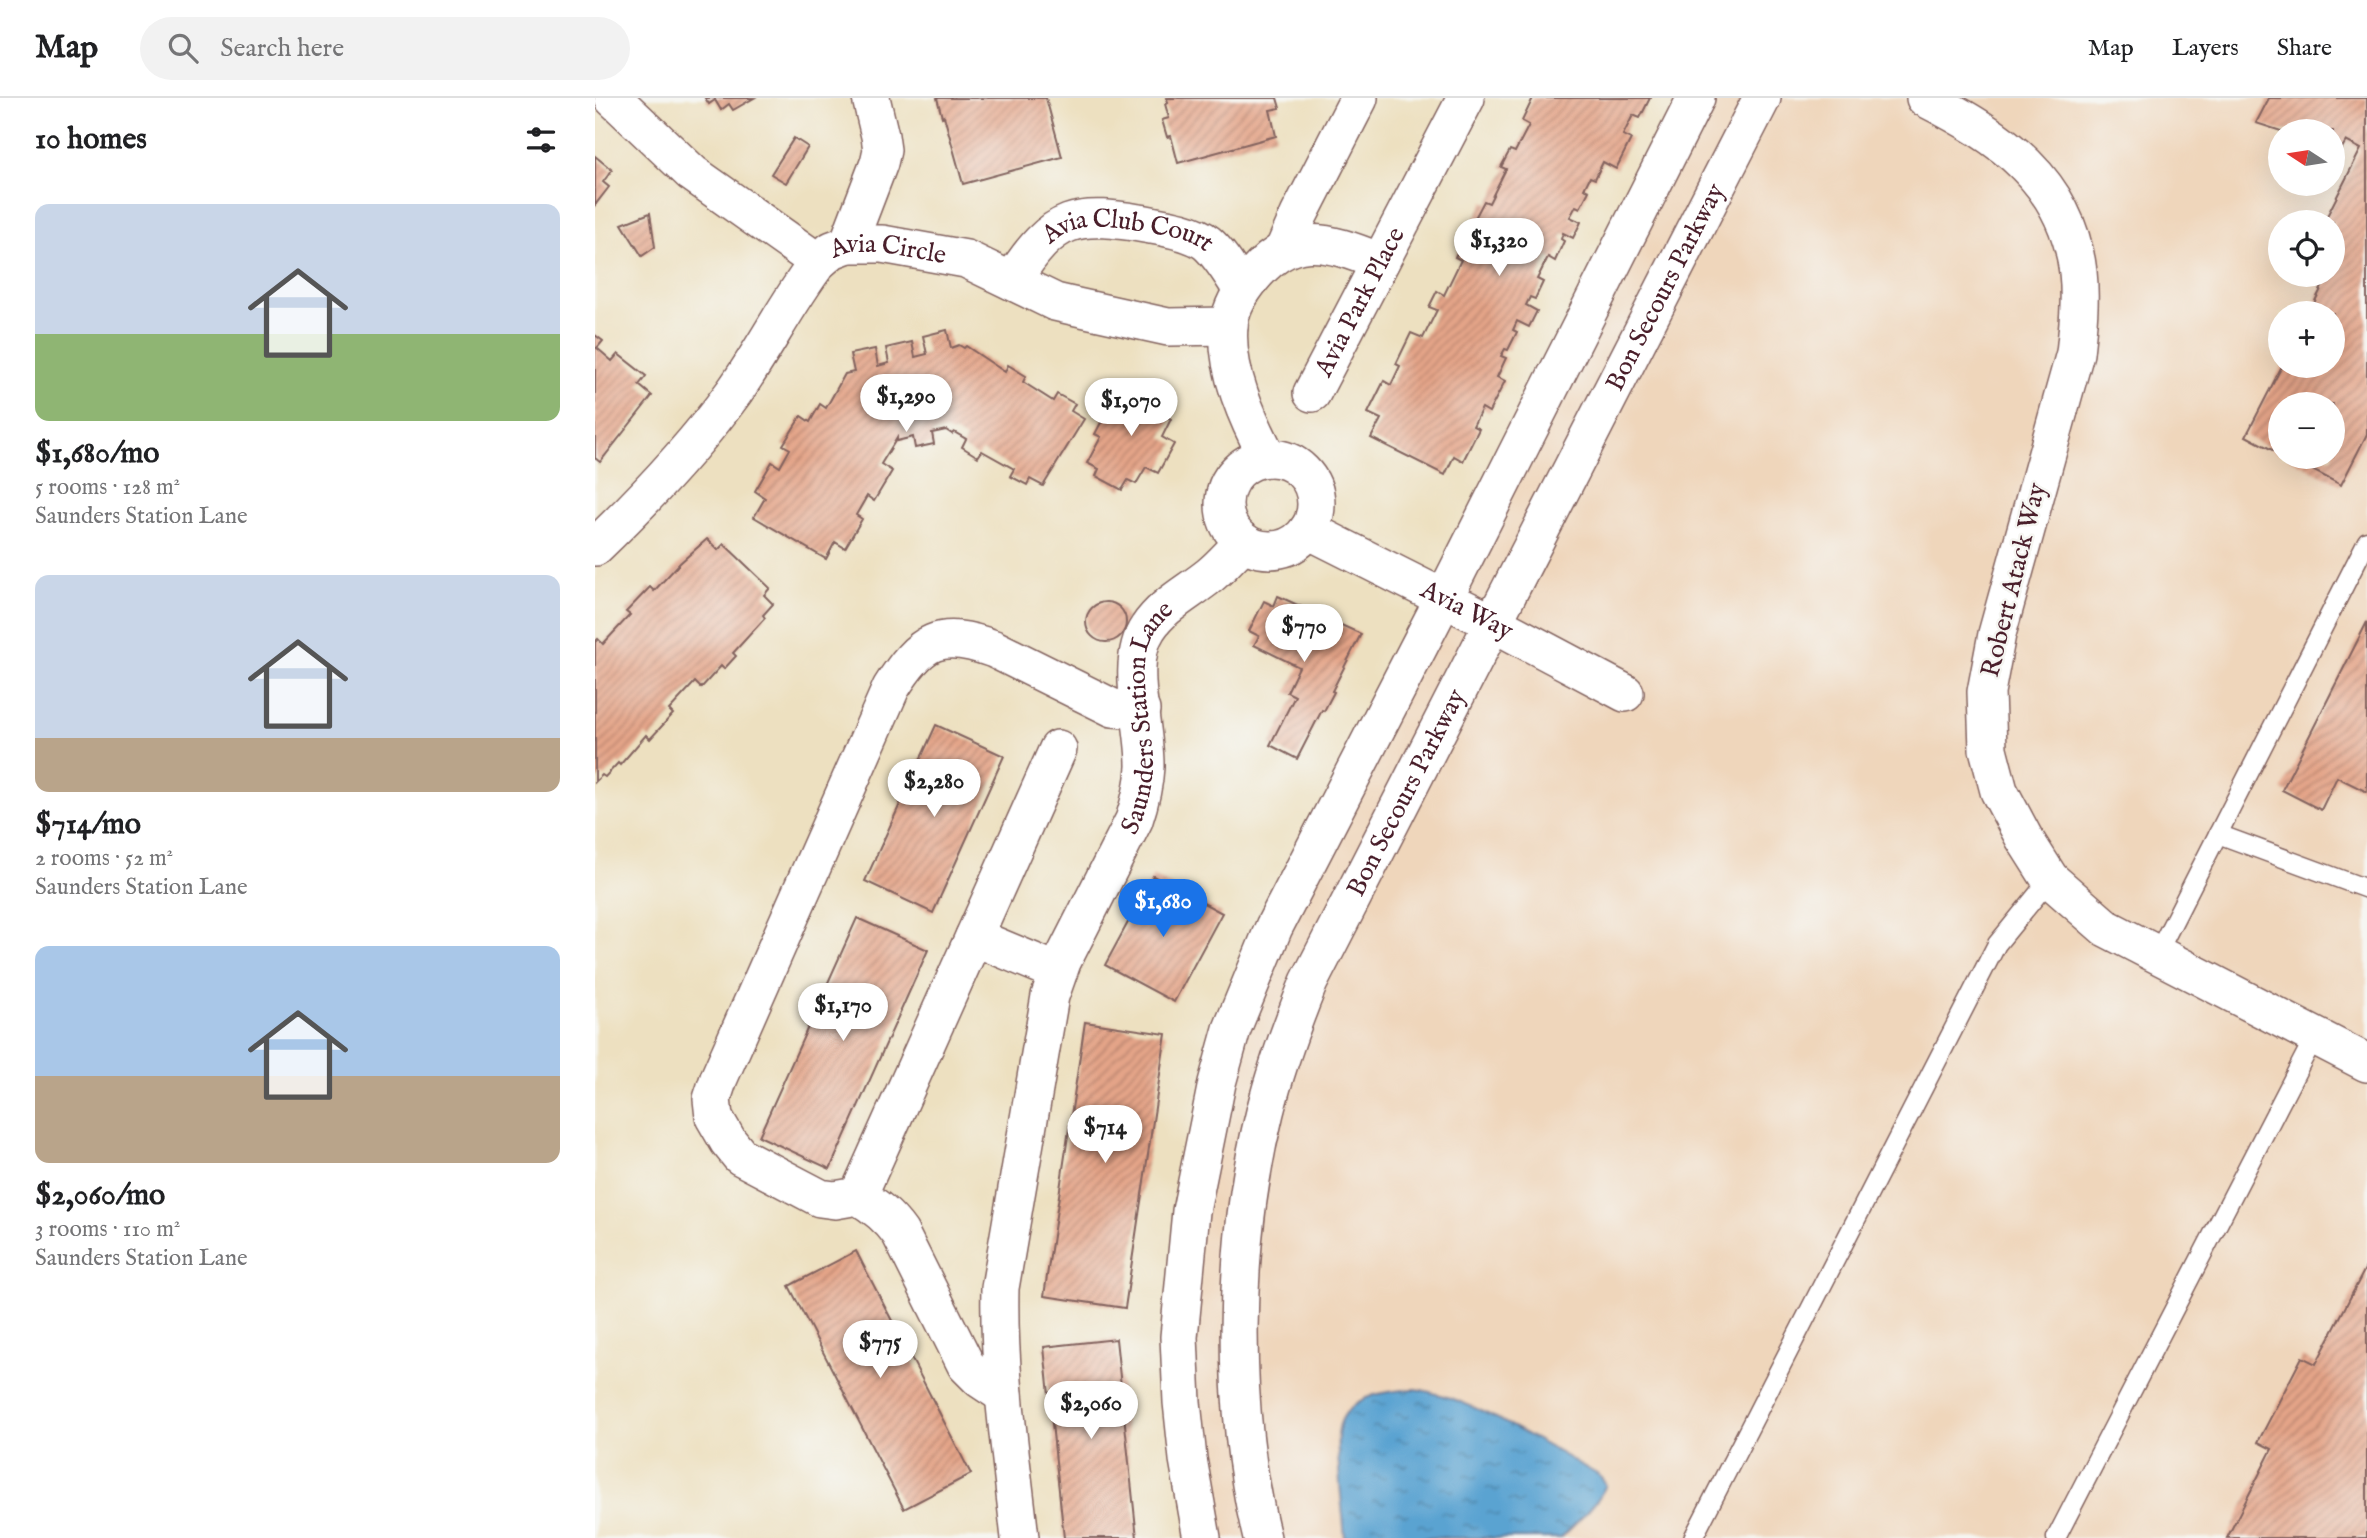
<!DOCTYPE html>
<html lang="en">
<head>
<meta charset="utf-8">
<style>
  body { margin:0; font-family:"IM FELL English",serif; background:#f2f2f2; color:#202124; height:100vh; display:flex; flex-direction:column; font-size:26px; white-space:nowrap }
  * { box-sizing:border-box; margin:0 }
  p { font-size:23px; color:#757577 }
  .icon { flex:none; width:38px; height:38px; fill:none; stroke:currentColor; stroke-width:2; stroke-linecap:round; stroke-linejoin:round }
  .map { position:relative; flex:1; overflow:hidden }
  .details { display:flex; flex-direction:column; background:#fff; width:595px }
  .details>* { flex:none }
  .needle { width:46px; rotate:282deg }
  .tools { position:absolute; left:1673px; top:21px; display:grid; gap:14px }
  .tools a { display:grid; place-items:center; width:77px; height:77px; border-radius:50%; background:#fff; box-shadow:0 7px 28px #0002; font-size:35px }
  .price { position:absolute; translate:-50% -60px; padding:0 16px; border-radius:24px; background:#fff; color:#222; font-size:23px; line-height:46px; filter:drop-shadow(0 2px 4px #0008) }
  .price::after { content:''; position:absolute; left:50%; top:42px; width:21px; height:16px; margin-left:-10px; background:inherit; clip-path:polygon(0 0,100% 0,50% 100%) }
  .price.current { background:#1a73e8; color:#fff }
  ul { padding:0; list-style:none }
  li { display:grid; align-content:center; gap:14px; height:371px; padding:0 35px }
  li span { display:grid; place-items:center; height:217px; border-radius:14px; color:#555 }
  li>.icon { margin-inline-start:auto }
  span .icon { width:126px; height:126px; fill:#fffc; stroke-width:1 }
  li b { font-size:30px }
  h2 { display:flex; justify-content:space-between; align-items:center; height:84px; padding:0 35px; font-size:30px }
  header { display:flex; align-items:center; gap:42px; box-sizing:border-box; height:98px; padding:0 35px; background:#fff; border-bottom:2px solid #e0e0e0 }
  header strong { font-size:33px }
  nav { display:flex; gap:38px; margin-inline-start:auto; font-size:24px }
  .search { width:490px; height:63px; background:#f2f2f2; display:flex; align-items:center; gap:18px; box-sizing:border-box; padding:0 24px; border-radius:38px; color:#757577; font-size:26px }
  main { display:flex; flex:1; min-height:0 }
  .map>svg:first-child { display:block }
</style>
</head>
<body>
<header>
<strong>Map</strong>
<div class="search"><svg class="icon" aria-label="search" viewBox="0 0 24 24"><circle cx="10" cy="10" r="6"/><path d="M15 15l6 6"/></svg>Search here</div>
<nav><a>Map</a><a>Layers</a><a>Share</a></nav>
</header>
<main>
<section class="details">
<h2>10 homes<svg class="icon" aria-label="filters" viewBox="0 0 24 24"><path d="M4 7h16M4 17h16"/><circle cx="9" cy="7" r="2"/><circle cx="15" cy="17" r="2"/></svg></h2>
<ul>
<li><span style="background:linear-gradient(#c9d6e8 60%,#8fb573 0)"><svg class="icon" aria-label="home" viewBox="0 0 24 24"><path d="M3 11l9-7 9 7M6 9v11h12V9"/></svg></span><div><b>$1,680/mo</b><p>5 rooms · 128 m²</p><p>Saunders Station Lane</p></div></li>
<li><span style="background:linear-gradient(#c9d6e8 75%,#b9a48a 0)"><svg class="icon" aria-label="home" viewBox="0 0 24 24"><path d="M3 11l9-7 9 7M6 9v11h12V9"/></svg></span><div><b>$714/mo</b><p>2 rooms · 52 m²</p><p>Saunders Station Lane</p></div></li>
<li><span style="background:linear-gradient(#a9c7e8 60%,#b9a48a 0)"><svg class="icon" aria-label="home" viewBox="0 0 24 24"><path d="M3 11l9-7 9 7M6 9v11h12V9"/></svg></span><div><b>$2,060/mo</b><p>3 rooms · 110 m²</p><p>Saunders Station Lane</p></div></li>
</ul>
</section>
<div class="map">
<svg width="1772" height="1440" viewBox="0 0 1772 1440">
  <defs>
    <pattern id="water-ripples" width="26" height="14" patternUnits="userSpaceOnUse" patternTransform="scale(1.75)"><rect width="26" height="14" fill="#5aa3d1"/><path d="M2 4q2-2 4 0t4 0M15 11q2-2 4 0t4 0" fill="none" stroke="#4c84aa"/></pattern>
    <pattern id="building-hatch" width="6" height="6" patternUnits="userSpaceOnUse" patternTransform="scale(1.75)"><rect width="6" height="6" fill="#e4a488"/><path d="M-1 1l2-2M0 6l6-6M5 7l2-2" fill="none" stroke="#bb856f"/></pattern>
  </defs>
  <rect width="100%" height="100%" fill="#f6f6f2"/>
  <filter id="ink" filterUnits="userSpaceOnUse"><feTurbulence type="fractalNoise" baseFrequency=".0143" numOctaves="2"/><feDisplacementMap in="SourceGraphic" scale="14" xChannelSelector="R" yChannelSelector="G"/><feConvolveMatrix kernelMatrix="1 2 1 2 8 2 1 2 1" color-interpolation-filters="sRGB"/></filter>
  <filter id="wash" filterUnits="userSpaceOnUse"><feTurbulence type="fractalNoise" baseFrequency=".00686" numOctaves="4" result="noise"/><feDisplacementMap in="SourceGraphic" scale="28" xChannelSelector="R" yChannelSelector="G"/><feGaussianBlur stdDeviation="1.57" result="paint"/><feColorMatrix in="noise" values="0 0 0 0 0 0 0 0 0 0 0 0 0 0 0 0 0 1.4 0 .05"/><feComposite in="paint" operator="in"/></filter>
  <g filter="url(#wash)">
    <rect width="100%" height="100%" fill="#ede0c0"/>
    <!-- built -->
    <path fill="#efd6bb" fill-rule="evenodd" d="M 1103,0 L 1772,0 L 1772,1440 L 613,1440 L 585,1241 L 644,910 ZM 1685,33 L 1738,33 L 1738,86 L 1685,86 ZM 1685,124 L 1738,124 L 1738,177 L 1685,177 ZM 1685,215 L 1738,215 L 1738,268 L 1685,268 ZM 1685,306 L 1738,306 L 1738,359 L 1685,359 Z"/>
    <!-- water -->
    <path fill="url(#water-ripples)" stroke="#52617e" stroke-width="2" d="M 820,1291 C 875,1299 944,1344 993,1371 L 1005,1378 L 1011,1387 C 1001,1408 983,1423 966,1440 L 750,1440 C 748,1416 745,1393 744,1370 C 743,1356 741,1339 745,1326 C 756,1296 793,1293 820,1291 Z"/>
    <g id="blocks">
      <!-- building -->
      <g fill="url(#building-hatch)">
        <path d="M 110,0 L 159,0 L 138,12 L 134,6 L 126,12 L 120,2 L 114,6 Z"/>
        <path d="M 342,0 L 451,0 L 467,59 L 368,86 L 349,18 L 347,19 Z"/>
        <path d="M 572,0 L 682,0 L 685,10 L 675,12 L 681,38 L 583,65 L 576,38 L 572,39 L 567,22 L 574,20 L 570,6 L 573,5 Z"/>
        <path d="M 938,0 L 1055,0 L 1045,20 L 1038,17 L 1028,37 L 1036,41 L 1021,71 L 1008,64 L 1000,81 L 995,79 L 989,91 L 994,93 L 985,110 L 981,108 L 975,119 L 986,124 L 978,140 L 968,135 L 966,141 L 969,143 L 960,163 L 953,159 L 942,181 L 948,184 L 940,201 L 935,199 L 931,207 L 942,213 L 934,229 L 922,223 L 918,232 L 922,234 L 913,252 L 910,251 L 906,258 L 911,260 L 902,279 L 910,283 L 894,314 L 887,310 L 878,328 L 884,331 L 868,363 L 859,358 L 850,377 L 776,340 L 786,321 L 773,315 L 789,283 L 796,287 L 805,268 L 801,266 L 816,235 L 828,240 L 842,212 L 834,209 L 842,193 L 849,197 L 866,162 L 860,159 L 868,143 L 875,146 L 886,123 L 880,120 L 889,103 L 894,105 L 911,71 L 906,69 L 915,52 L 920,54 L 934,27 L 927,23 Z"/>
        <path d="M 1674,0 L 1772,0 L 1772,336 L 1746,387 L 1692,359 L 1738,359 L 1738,306 L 1685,306 L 1685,356 L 1651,338 L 1687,268 L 1738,268 L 1738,215 L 1714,215 L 1733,177 L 1738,177 L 1738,168 L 1742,159 L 1738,157 L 1738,124 L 1729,124 L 1766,51 L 1751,43 L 1744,55 L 1738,52 L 1738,33 L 1686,33 L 1661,25 Z"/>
        <path d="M 199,40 L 213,49 L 191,85 L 176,76 Z"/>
        <path d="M 0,58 L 17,72 L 8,84 L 14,89 L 0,107 Z"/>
        <path d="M 55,115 L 60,149 L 47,158 L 27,126 Z"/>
        <path d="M 352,232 L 356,250 L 364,247 L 369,250 L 371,248 L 410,274 L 413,267 L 431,278 L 428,284 L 458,303 L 462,296 L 480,306 L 476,313 L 489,321 L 448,388 L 435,381 L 432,387 L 415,378 L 419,371 L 387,353 L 383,359 L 367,349 L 371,341 L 359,334 L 357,336 L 351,332 L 337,335 L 339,346 L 320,350 L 318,339 L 302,343 L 302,340 L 286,366 L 297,373 L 279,403 L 272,398 L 261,417 L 267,421 L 250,450 L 240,444 L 231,461 L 159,419 L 170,400 L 160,393 L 177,364 L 185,369 L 195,351 L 188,347 L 206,318 L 215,324 L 225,306 L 231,310 L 250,276 L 259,274 L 255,256 L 280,251 L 283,268 L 294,265 L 291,250 L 317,244 L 320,259 L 332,256 L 328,238 Z"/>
        <path d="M 0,237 L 8,243 L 2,250 L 17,263 L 23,256 L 51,278 L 44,287 L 57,298 L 5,364 L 0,360 Z"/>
        <path d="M 522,288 L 541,298 L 545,292 L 571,306 L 566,316 L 576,321 L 567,339 L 579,346 L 563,375 L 551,369 L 541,386 L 533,382 L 527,392 L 501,378 L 504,371 L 492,365 L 506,339 L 500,336 L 510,317 L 507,315 Z"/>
        <path d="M 112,441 L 123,452 L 129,446 L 175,490 L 169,497 L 178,506 L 168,517 L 170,520 L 138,555 L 141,558 L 129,571 L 126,568 L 106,590 L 100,584 L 74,612 L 78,616 L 55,641 L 51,637 L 25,667 L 23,665 L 10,679 L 7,677 L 0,684 L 0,544 L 3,541 L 8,546 L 35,517 L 31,514 L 55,489 L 59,493 L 85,465 Z"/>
        <path d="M 683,498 L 766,536 L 737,593 L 739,594 L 729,613 L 727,612 L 702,661 L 675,647 L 700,598 L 692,594 L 704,569 L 659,547 L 664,538 L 654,533 L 669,503 L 679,508 Z"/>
        <circle cx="511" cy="524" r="20"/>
        <path d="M 1772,524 L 1772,694 L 1742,679 L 1726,712 L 1687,692 Z"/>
        <path d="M 341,627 L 409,658 L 338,815 L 270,783 Z"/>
        <path d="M 558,778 L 627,815 L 579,904 L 510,867 Z"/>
        <path d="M 262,820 L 333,852 L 235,1071 L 164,1038 Z"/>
        <path d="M 490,924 L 571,936 L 530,1210 L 449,1198 Z"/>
        <path d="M 261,1153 L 376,1376 L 309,1411 L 194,1188 Z"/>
        <path d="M 1772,1167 L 1772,1440 L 1632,1440 L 1677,1351 L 1663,1344 L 1707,1259 L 1721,1266 Z"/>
        <path d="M 521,1241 L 542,1440 L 469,1440 L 449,1249 Z"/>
      </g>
    </g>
  </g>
  <g filter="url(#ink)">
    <use href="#blocks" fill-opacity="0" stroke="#83635f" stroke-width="2"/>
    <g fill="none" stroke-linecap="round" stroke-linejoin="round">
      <!-- lane casing -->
      <g stroke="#83635f" stroke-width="21">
        <g id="lane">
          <path d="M 1623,736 L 1772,791"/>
          <path d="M 1562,856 L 1772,443"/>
          <path d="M 1098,1440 L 1402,846 L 1455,781"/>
          <path d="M 1461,1440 L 1720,938"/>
        </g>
      </g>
      <!-- street casing -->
      <g stroke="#83635f" stroke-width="40">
        <g id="street">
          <path d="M 18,0 L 97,75 L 223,164"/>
          <path d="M 1330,0 C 1405,38 1472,82 1483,174 C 1486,201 1483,228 1480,255 L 1402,536 L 1391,594 L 1393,651 L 1404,693 L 1429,740 L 1455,781 L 1511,830 L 1772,965"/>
          <path d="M 253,146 L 284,65 L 287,52 L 285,38 L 276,0"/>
          <path d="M 690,149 L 704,117 L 764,0"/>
          <path id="s1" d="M 417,183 C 460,116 480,114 556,127 C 573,130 598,134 612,145 C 626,157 637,177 647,192"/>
          <path id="s2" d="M 717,295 L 871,0"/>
          <path d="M 673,360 C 653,322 630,272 634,228 C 635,212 644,197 653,185 C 694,131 729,141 785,164"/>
          <circle cx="675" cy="406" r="46"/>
          <path id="s3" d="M 713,432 L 898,525 L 1030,595"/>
          <path id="s4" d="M 0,449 C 50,401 98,350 139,294 C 169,252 192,205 223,164 L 237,152 L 253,146 L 287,146 L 371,161 L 460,204 L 473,207 L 573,229 L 634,228"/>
          <path d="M 379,839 L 463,874"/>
          <path d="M 263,1098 L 463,651"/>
          <path d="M 409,1297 L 385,1281 L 371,1267 L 305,1135 C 293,1118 280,1108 263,1098 L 240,1102 L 225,1100 L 145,1058 L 133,1043 L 119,1019 L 117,1001 L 124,980 L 296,590 C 326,542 344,531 399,551 L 518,610 L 546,612"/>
          <path id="s5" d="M 425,1440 C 416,1357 403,1274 405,1190 L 455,898 L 467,864 L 539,722 C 545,704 549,687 550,669 C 551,628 529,565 553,530 C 568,507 593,495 614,478 C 627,468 637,455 649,444"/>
          <path d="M 607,1440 L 593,1361 L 587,1304 L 584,1239 L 596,1113 L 622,985 L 637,931 L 679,829 L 849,500 L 1101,0"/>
          <path id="s6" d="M 667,1440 C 635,1309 637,1145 670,1014 C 681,970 697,926 714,884 L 1167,0"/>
        </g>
      </g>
      <!-- lane -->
      <use href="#lane" stroke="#fff" stroke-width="18"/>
      <!-- street -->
      <use href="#street" stroke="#fff" stroke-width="37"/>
    </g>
  </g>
  <g text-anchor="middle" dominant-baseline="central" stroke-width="5" stroke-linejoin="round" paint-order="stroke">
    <!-- street labels -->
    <g font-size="26" fill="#4a1f2b" stroke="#f6f6f2">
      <text stroke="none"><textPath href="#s1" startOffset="142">Avia Club Court</textPath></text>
      <text stroke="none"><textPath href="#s4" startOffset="439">Avia Circle</textPath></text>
      <text stroke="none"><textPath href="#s6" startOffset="1348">Bon Secours Parkway</textPath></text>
      <text stroke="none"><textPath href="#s2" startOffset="103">Avia Park Place</textPath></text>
      <text transform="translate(1419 482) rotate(-76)">Robert Atack Way</text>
      <text stroke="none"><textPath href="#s3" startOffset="178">Avia Way</textPath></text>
      <text stroke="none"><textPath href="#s5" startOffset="849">Saunders Station Lane</textPath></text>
      <text stroke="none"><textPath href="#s6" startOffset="780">Bon Secours Parkway</textPath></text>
    </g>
  </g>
</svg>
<div class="tools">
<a><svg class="needle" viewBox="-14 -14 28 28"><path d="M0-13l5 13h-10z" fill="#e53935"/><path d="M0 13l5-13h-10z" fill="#757577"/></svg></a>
<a><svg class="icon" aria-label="locate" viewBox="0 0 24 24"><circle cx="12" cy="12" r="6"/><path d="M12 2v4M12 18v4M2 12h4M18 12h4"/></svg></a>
<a>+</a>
<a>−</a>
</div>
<b class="price" style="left:904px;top:180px">$1,320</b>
<b class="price" style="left:311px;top:336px">$1,290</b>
<b class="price" style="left:536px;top:340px">$1,070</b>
<b class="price" style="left:709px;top:566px">$770</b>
<b class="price" style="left:339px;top:721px">$2,280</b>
<b class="price current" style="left:568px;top:841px">$1,680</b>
<b class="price" style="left:248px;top:945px">$1,170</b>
<b class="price" style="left:510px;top:1067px">$714</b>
<b class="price" style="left:285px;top:1282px">$775</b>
<b class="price" style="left:496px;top:1343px">$2,060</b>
</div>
</main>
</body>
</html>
